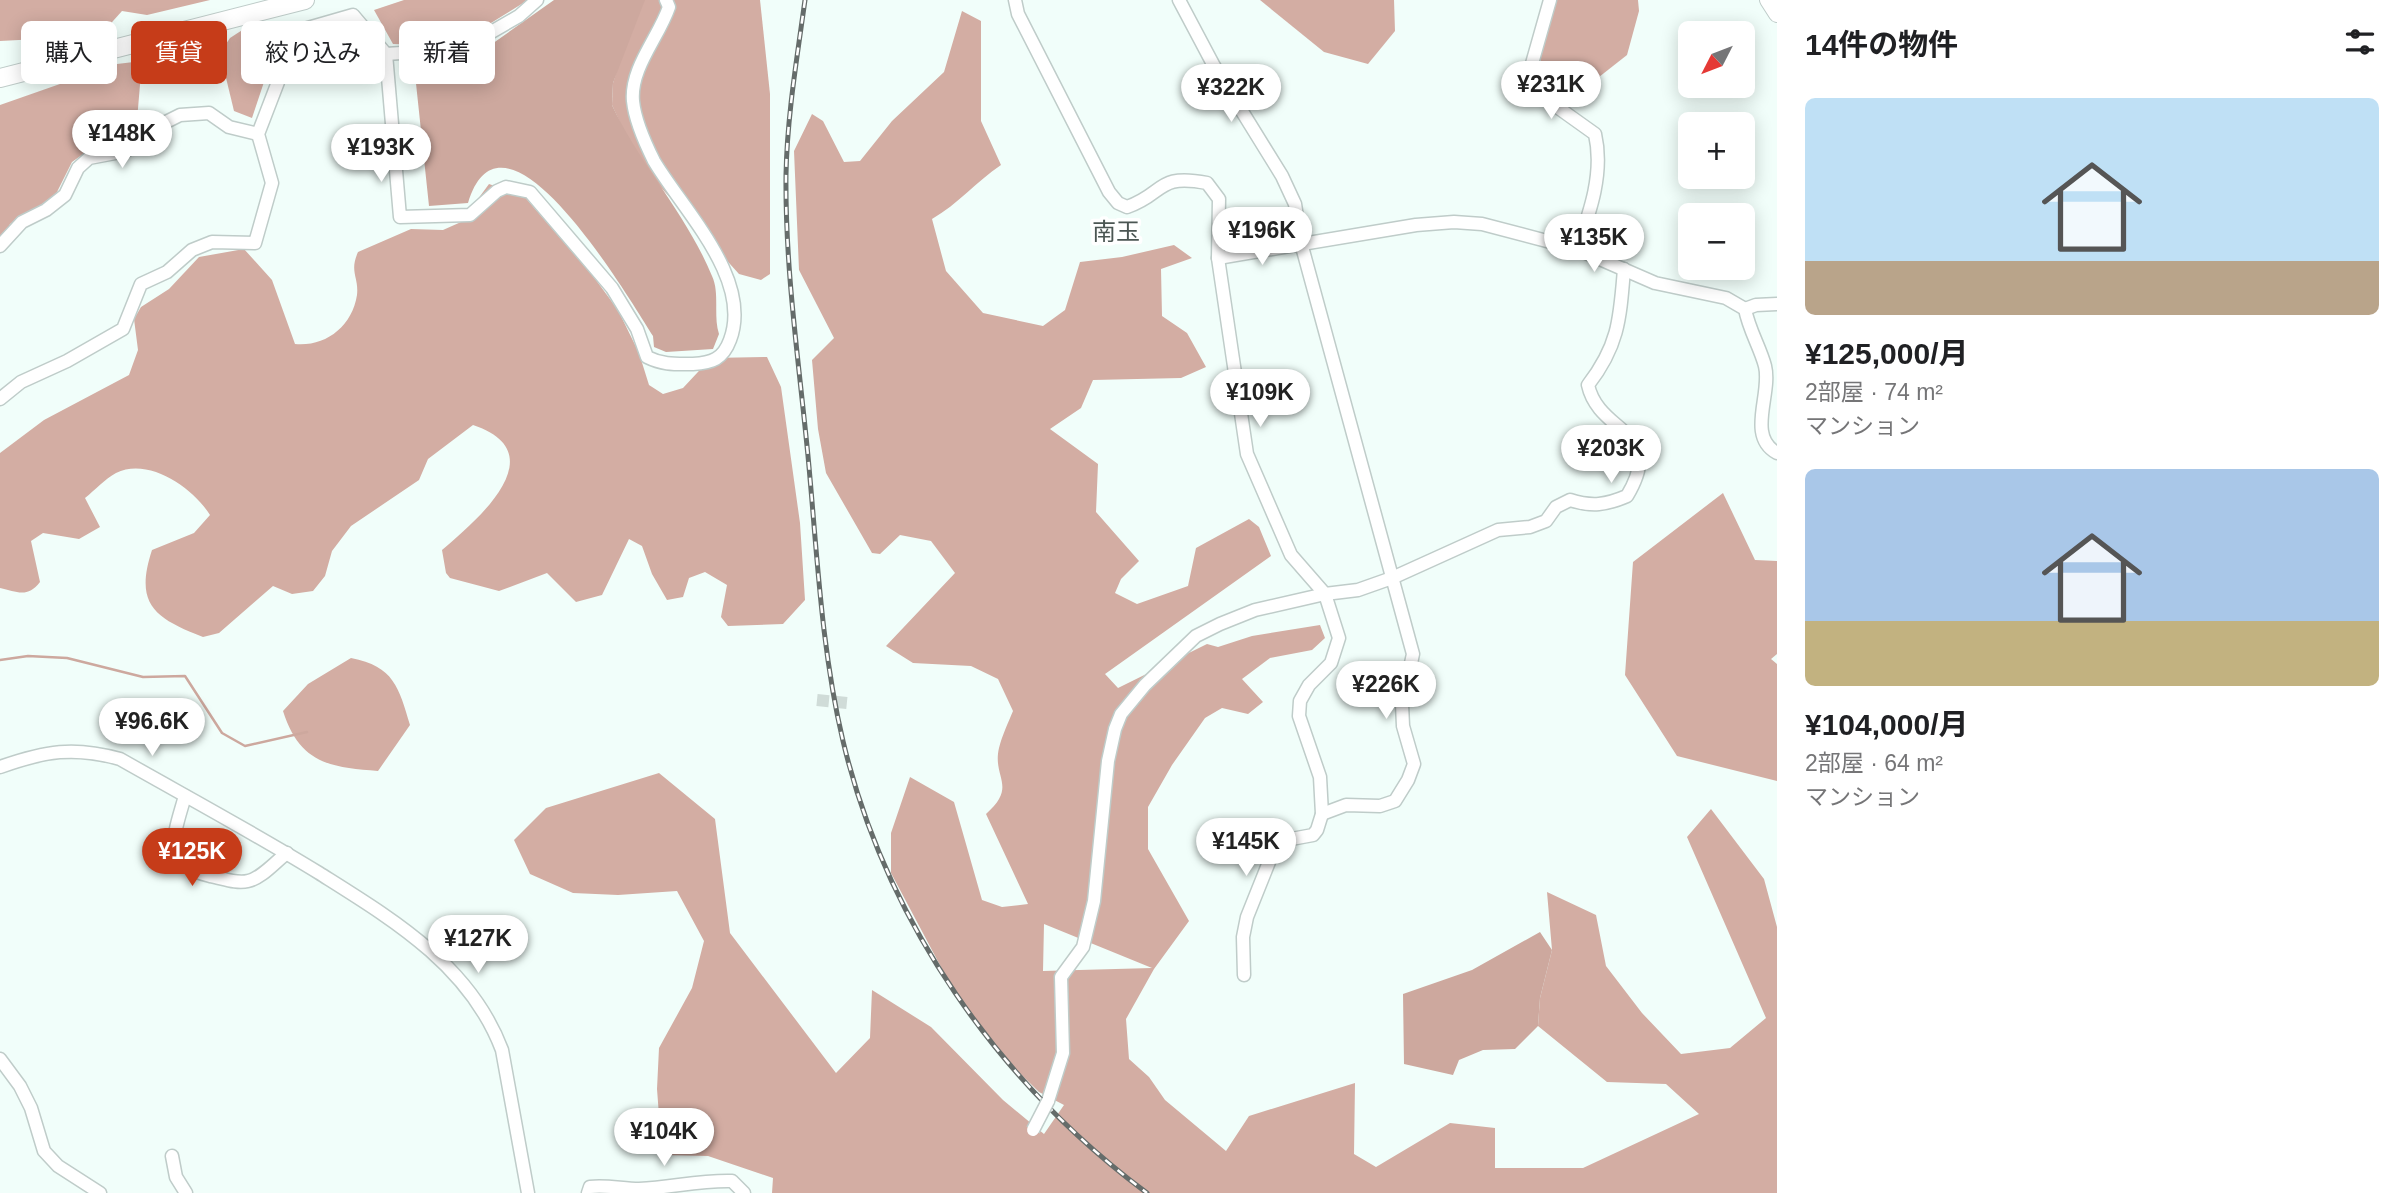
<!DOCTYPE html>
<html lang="ja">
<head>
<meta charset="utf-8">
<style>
  body { margin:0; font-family:Helvetica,"Noto Sans JP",sans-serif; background:#f2f2f2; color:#202124; height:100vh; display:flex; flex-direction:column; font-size:26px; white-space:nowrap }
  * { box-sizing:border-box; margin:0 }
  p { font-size:23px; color:#757577 }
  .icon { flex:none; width:38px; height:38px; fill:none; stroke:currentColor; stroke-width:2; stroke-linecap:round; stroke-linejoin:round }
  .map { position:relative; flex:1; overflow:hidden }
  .side { display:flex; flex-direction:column; background:#fff; width:630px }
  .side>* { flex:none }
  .top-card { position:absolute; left:21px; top:21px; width:665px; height:63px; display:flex; gap:14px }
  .needle { width:46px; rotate:228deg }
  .controls { position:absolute; left:1678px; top:21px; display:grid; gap:14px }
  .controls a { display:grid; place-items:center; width:77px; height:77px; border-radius:10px; background:#fff; box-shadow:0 4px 18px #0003; font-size:35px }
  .price { position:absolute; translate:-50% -60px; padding:0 16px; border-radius:24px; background:#fff; color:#222; font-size:23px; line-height:46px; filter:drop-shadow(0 2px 4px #0008) }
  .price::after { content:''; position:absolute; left:50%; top:42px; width:21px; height:16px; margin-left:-10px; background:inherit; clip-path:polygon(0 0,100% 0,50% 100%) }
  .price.on { background:#c63c19; color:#fff }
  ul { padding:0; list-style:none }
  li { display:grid; align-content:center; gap:14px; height:371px; padding:0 28px }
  li span { display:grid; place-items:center; height:217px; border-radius:10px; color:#555 }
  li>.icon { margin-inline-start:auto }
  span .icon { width:126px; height:126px; fill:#fffc; stroke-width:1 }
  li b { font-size:30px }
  h2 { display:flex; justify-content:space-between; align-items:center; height:84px; padding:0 28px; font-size:30px }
  .tag { padding:0 24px; border-radius:10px; background:#fff; box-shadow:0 4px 18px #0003; font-size:24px; line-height:63px }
  .tag.on { background:#c63c19; color:#fff }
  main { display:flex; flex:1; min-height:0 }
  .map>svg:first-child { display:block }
</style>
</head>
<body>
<main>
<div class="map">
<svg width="1777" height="1193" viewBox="0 0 1777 1193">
  <rect width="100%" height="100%" fill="#f1fefa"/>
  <!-- forest -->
  <g fill="#d3ada3" fill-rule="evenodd">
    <path d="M 0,0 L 210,0 L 147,15 L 122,11 L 104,31 L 57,38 L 0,41 Z"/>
    <path d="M 404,0 L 528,0 L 478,31 L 459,52 L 438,46 L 393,44 L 374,10 Z"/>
    <path d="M 643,0 L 760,0 L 770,94 L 770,274 L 761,280 L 739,274 L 638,162 L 612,105 L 613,83 L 635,14 Z"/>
    <path d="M 1260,0 L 1394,0 L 1395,31 L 1368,64 L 1324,52 Z"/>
    <path d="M 1544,0 L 1638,0 L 1639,11 L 1627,55 L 1585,88 L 1546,79 L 1536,45 Z"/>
    <path d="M 962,11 L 981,21 L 981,121 L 1001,165 C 976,182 958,204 932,219 L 946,271 L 983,313 L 1043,326 L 1065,310 L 1080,262 L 1122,257 L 1174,245 L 1192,258 L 1161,269 L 1162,316 L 1187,333 L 1206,367 L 1181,378 L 1093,380 L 1081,408 L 1050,429 L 1098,464 L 1096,512 L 1139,561 L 1121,579 L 1115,593 L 1137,604 L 1188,586 L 1196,548 L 1249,519 L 1259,527 L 1271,556 L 1105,674 L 1118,688 L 1207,644 L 1218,647 L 1252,636 L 1320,625 L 1325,638 L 1312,650 L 1270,658 L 1242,679 L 1263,702 L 1248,714 L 1222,708 L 1205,718 L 1172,765 L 1148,807 L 1148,849 L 1189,921 L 1154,969 L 1126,1019 L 1129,1059 L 1149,1077 L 1165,1100 L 1226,1151 L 1249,1116 L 1355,1083 L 1354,1154 L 1376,1167 L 1450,1123 L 1495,1128 L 1495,1168 L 1583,1168 L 1699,1114 L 1666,1084 L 1607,1082 L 1538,1026 L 1540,998 L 1552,950 L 1547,892 L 1596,915 L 1606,966 L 1642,1013 L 1681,1054 L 1730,1048 L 1766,1018 L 1687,837 L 1711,809 L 1764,879 L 1777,927 L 1777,1193 L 772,1193 L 773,1178 L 708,1156 L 662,1155 L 657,1089 L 659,1048 L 692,988 L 704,941 L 677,891 L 618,895 L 573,893 L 530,874 L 514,840 L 546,808 L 659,773 L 715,819 L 730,933 L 836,1073 L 870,1038 L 872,990 L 931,1027 L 1003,1100 L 1044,1134 L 1064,1105 L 1039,1092 L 1000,1054 L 950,984 L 891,873 L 891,833 L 910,777 L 954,802 L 982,900 L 1002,907 L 1028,904 L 986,814 C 1018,786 992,778 999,748 C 1002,736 1008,723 1013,711 L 998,679 L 971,666 L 913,663 L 886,646 L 955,573 L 931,541 L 900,535 L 880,554 L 872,553 L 826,473 L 818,429 L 812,360 L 834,338 L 799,270 L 794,151 L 812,114 L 823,121 L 844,162 L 860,161 L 892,121 L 944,72 ZM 1044,924 L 1152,968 L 1043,971 Z"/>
    <path d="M 250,25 L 273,25 L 268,70 L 252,118 L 234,111 L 220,53 L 230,38 Z"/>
    <path d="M 142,61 L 136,132 L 119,147 L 93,147 L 72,162 L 55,196 L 10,224 L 0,248 L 0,105 L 117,64 Z"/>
    <path d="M 489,184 L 524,196 L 593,276 L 618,310 L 639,353 L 649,385 L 663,394 L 683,388 L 711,358 L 767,357 L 781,387 L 800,523 L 805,600 L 783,624 L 728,626 L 721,617 L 727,585 L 705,572 L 689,578 L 683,597 L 667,600 L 652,574 L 642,546 L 629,539 L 602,595 L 576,602 L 547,573 L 499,591 L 450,578 L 446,573 L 442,550 C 476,521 557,453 473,425 L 428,459 L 419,480 L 351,526 L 332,551 L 325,576 L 313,591 L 292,594 L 273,586 L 219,633 L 203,637 C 155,618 134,605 152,550 L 194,533 L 210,515 C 193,488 149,457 116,473 C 105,479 95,490 85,498 L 100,527 L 79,539 L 43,533 L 31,541 L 40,582 C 28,598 17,592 0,588 L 0,453 L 44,420 L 129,375 L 138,350 L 134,319 L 141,307 L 169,289 L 199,257 L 244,249 L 272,280 L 295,344 C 325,347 352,327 357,295 C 359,277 349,272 358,252 L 411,229 L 443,230 L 461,222 Z"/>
    <path d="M 1723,493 L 1755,560 L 1777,561 L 1777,654 L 1771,659 L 1777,664 L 1777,781 L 1677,756 L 1625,675 L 1633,562 Z"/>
    <path d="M 351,658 C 394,666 399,688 410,725 L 378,771 C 330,767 300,764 283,711 L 308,684 Z"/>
  </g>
  <!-- water -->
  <g fill="#cda89e">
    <path d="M 554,0 L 645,0 L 613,83 L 612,105 C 640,165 687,215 712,276 C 720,293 713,316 719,334 L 713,349 L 666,352 L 654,347 L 653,336 C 631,302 504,84 468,203 L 429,206 L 415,74 L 458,68 Z"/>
    <path d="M 1540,932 L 1552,950 L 1540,998 L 1538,1026 L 1515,1049 L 1483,1050 L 1459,1060 L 1453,1075 L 1404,1064 L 1403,994 L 1472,970 Z"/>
  </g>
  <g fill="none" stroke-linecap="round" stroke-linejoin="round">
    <!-- stream -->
    <path stroke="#cda89e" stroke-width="2.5" d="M 0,660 L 28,656 L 67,658 L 143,677 L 185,676 L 222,733 L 245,746 L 307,732"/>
    <!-- minor-tunnel -->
    <path stroke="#d0dcd8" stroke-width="12" stroke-dasharray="12 6" stroke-linecap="butt" d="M 817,700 L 847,703"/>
    <!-- minor casing -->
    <g stroke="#bfccc9" stroke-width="15">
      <g id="minor">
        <path d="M 1015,0 L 1018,14 L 1109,192 L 1118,203 L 1127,207 C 1165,194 1156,173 1207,183 L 1219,199 L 1218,258 L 1247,454 L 1291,555 L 1325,594 L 1339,638 L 1331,663 L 1309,685 L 1300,701 L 1299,716 L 1320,777 L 1322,814 L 1317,830 L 1313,835 L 1286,840 L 1275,847 L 1247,917 L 1243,937 L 1244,975"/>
        <path d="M 1179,0 L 1214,66 L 1282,176 L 1295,204 L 1301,243 L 1413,654 L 1402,704 L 1403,726 L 1414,764 L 1408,780 L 1395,801 L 1380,806 L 1346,805 L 1322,814"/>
        <path d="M 1550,0 L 1529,74 L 1534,87 L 1546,99 L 1595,134 C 1604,173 1590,212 1577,249"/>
        <path d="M 386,54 L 462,49 L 519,16 L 537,0"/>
        <path d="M 0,246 L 22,222 L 46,210 L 65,195 L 78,168 L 89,158 L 126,151 L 160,125 L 180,115 L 209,113 L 229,127 L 258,134"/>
        <path d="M 1218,258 L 1416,225 L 1454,222 L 1482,224 L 1577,249 L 1655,283 L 1726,298 L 1745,309 C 1749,330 1760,347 1765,366 C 1772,394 1746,436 1777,453"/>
        <path d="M 1745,309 L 1756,305 L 1777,304"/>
        <path d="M 0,399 L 21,382 L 67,361 L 123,329 L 141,284 L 167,272 L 192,250 L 212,242 L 255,243 L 272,183 L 258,134 L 278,82 L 277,61 L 287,34 L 353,15 L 386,54 L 400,217 L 470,215 L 497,191 L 506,187 L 530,192 L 612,288 L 637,329 L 647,357 C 663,365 675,364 693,364 C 712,363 723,359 730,340 C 753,279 683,210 654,161 C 645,143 635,121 633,101 C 630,68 659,37 669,7 L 666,0"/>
        <path d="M 0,767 C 45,751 74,746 120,759 C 187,797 254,833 319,873 C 392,919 470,965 502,1050 L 528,1193"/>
        <path d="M 185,796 C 174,835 160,864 210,876 C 222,878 236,884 248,881 C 262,878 275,862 287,853"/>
        <path d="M 0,1059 L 20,1086 L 31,1108 L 44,1151 L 58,1166 L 100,1193"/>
        <path d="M 1048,1101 L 1063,1053 L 1061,977 L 1083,947 L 1094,901 L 1108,761 L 1115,729 L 1121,714 L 1145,685 L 1196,636 L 1220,624 L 1255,610 L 1325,594 L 1358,590 L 1392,578 L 1498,530 L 1530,527 L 1546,521 L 1556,507 L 1570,500 C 1592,507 1606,505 1627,496 C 1667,429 1599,435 1588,385 C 1619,345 1620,318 1624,269"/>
        <path d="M 172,1156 L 176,1177 L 186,1193"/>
        <path d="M 588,1193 L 590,1187 C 607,1185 623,1189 639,1189 C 671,1188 698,1180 732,1181 L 744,1193"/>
      </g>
    </g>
    <!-- major casing -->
    <g stroke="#bfccc9" stroke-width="18">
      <path id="major" d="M 1768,0 L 1777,14"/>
    </g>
    <!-- highway casing -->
    <g stroke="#bfccc9" stroke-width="20">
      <path id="highway" d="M 0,78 L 305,0"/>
    </g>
    <!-- minor -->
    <use href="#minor" stroke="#fff" stroke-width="12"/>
    <!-- major -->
    <use href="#major" stroke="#fff" stroke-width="16"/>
    <!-- highway -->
    <use href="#highway" stroke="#fff" stroke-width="18"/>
    <!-- rail casing -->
    <g stroke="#656c6a" stroke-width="5">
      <path id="rail" d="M 805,0 C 797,58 787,117 786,175 C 785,269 799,363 808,456 C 817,551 821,648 843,741 C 886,922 999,1083 1147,1193"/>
    </g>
    <!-- rail -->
    <use href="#rail" stroke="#fff" stroke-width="2.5" stroke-dasharray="8" stroke-linecap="butt"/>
    <!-- minor-bridge casing -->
    <g stroke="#bfccc9" stroke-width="15" stroke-linecap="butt">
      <path id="minor-bridge" d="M 1033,1130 L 1048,1101"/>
    </g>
    <!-- minor-bridge -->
    <use href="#minor-bridge" stroke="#fff" stroke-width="12"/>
  </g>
  <g text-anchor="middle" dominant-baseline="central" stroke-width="7" stroke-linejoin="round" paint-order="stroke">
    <!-- quarter labels -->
    <g font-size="24" fill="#4b5653" stroke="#fff">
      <text x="1116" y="231">南玉</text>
    </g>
  </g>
</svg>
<div class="controls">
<a><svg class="needle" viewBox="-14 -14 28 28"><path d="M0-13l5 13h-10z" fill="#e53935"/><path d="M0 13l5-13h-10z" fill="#757577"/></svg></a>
<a>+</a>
<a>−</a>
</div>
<b class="price" style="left:1551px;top:121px">¥231K</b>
<b class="price" style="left:1231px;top:124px">¥322K</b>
<b class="price" style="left:122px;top:170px">¥148K</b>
<b class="price" style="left:381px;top:184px">¥193K</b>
<b class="price" style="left:1262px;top:267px">¥196K</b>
<b class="price" style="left:1594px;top:274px">¥135K</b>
<b class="price" style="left:1260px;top:429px">¥109K</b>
<b class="price" style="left:1611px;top:485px">¥203K</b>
<b class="price" style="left:1386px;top:721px">¥226K</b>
<b class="price" style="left:152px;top:758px">¥96.6K</b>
<b class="price" style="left:1246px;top:878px">¥145K</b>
<b class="price on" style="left:192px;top:888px">¥125K</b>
<b class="price" style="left:478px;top:975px">¥127K</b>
<b class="price" style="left:664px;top:1168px">¥104K</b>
<div class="top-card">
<a class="tag">購入</a>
<a class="tag on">賃貸</a>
<a class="tag">絞り込み</a>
<a class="tag">新着</a>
</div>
</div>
<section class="side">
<h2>14件の物件<svg class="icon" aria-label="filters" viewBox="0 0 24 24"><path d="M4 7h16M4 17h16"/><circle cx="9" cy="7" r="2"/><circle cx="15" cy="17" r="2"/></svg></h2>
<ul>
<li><span style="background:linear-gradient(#bfe0f5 75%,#b9a48a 0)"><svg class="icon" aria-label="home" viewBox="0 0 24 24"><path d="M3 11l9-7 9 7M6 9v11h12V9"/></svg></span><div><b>¥125,000/月</b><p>2部屋 · 74 m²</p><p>マンション</p></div></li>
<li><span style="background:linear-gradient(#a9c7e8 70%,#c2b280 0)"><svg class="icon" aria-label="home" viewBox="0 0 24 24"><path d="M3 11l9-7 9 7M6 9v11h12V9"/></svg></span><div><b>¥104,000/月</b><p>2部屋 · 64 m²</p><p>マンション</p></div></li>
</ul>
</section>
</main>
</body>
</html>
